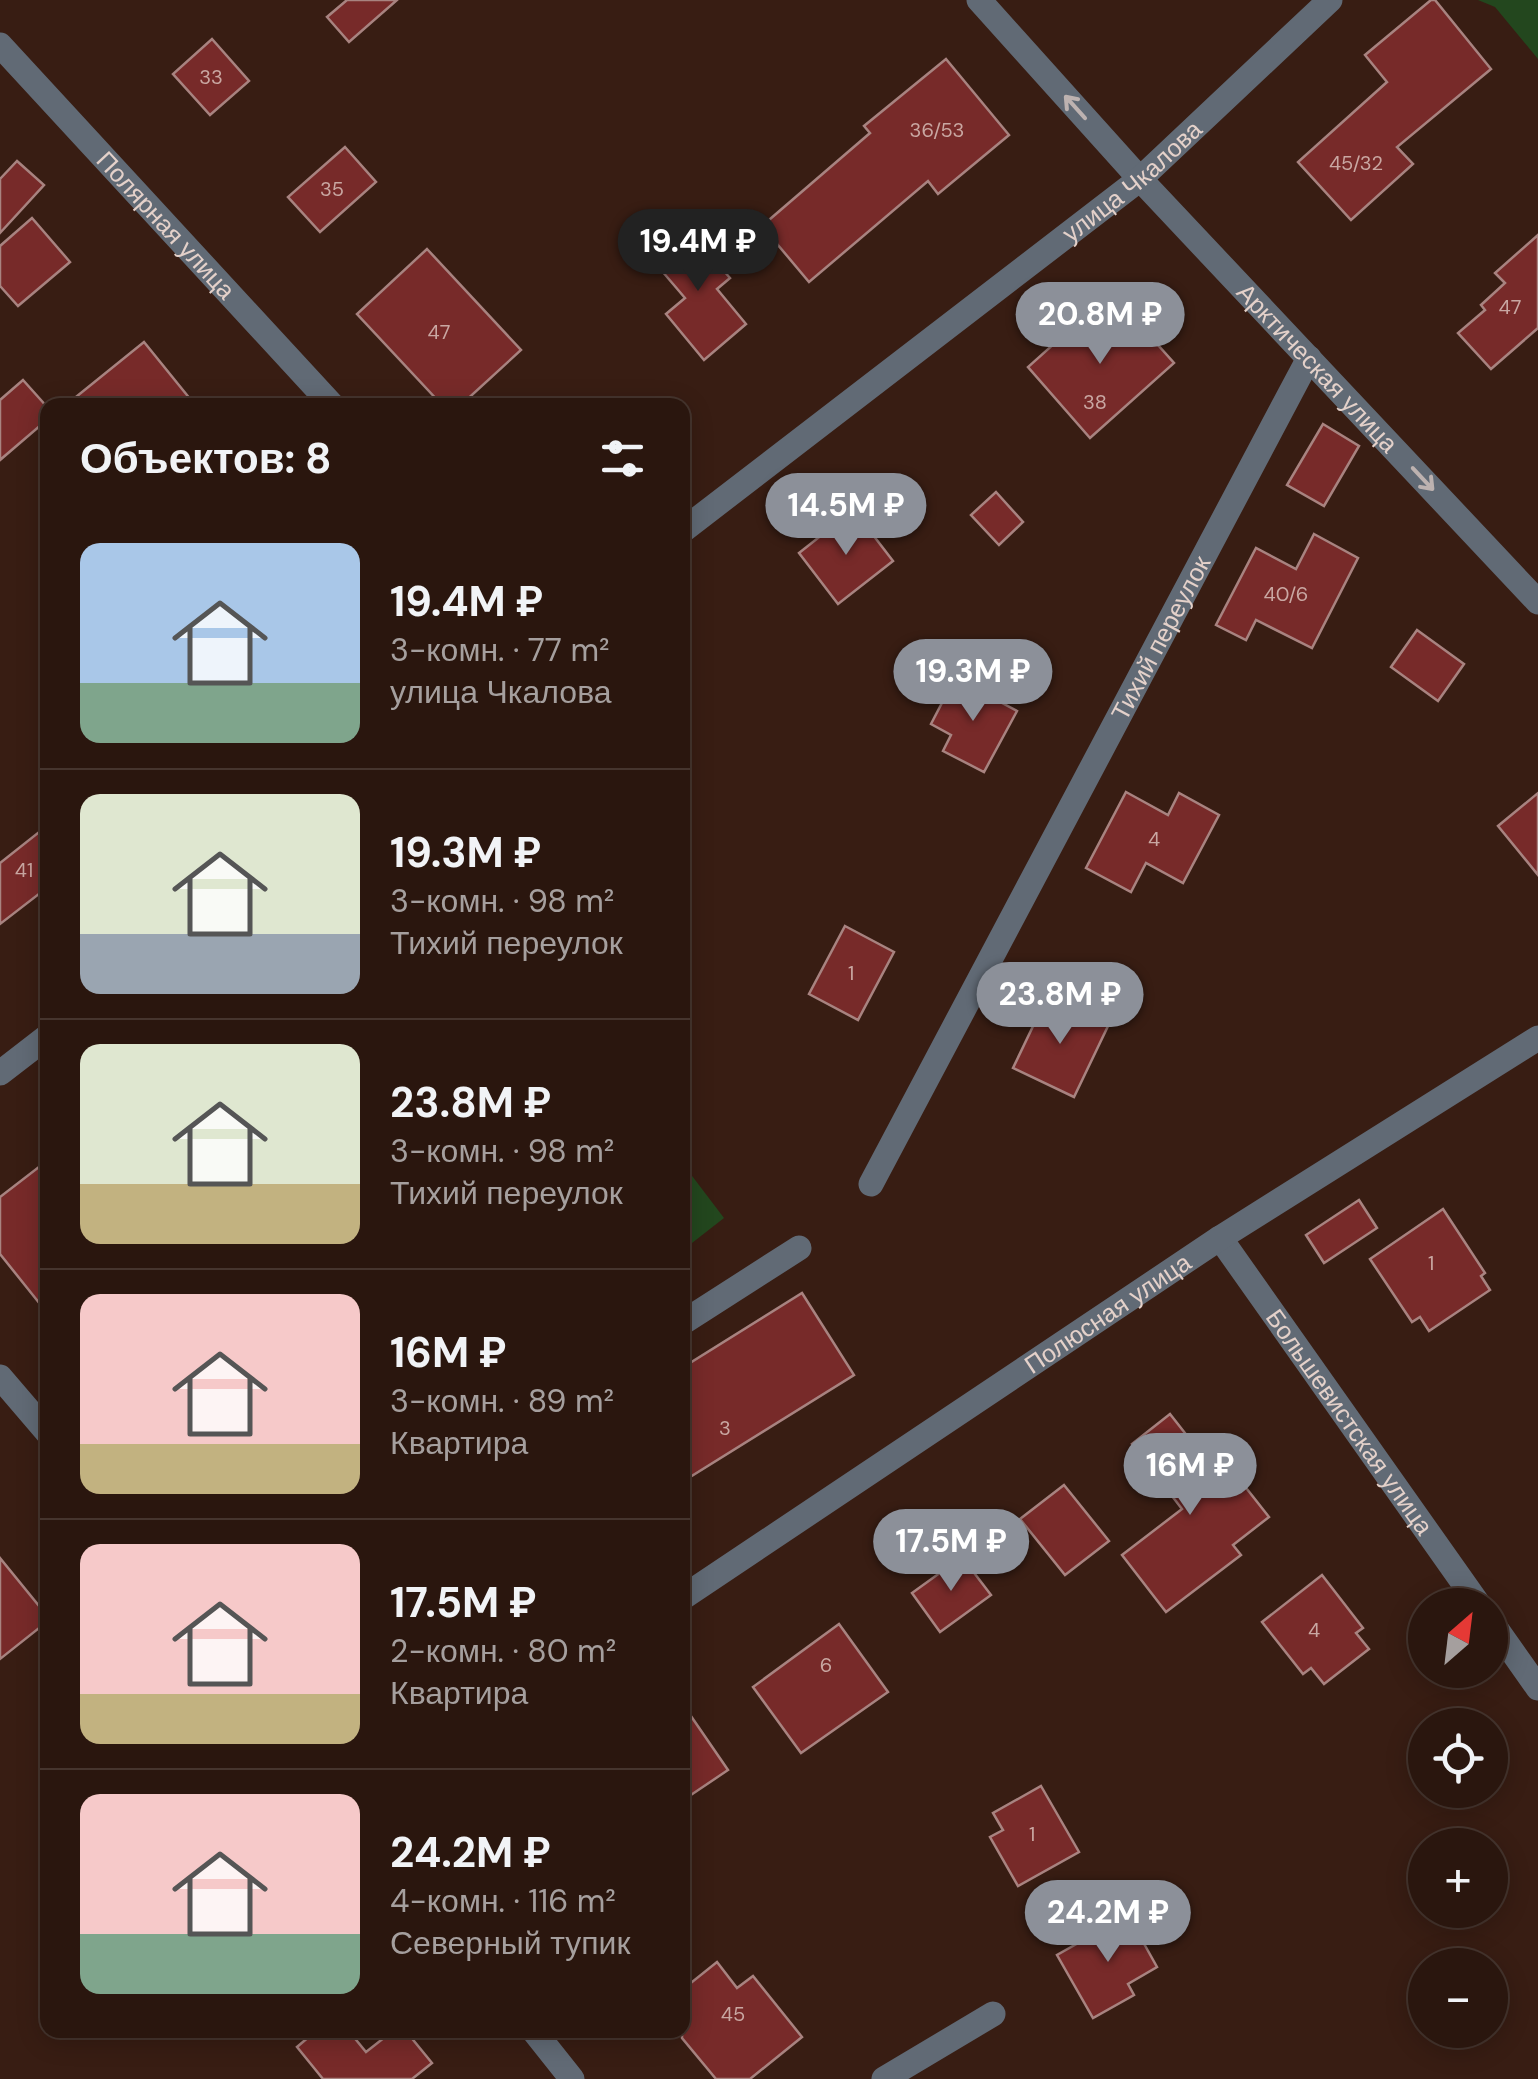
<!DOCTYPE html>
<html lang="ru">
<head>
<meta charset="utf-8">
<style>
  body { margin:0; font-family:"DM Sans",sans-serif; background:#36231c; color:#f1f3f6; height:100vh; display:flex; flex-direction:column; font-size:38px; white-space:nowrap }
  * { box-sizing:border-box; margin:0 }
  p { font-size:32px; color:#a59f9e }
  .icon { flex:none; width:55px; height:55px; fill:none; stroke:currentColor; stroke-width:2; stroke-linecap:round; stroke-linejoin:round }
  .map { position:relative; flex:1; overflow:hidden }
  .panel { position:absolute; left:40px; top:398px; width:650px; height:1640px; display:flex; flex-direction:column; background:#2a160e; border-radius:20px; box-shadow:0 5px 25px #0003,0 0 0 2px #46352e }
  .panel>* { flex:none }
  .needle { width:65px; rotate:28deg }
  .controls { position:absolute; left:1408px; top:1588px; display:grid; gap:20px }
  .controls a { display:grid; place-items:center; width:100px; height:100px; border-radius:50%; background:#2a160e; box-shadow:0 5px 25px #0003,0 0 0 2px #46352e; font-size:50px }
  .price { position:absolute; translate:-50% -85px; padding:0 22px; border-radius:35px; background:#8c9099; color:#fff; font-size:32px; line-height:65px; filter:drop-shadow(0 2px 5px #0008) }
  .price::after { content:''; position:absolute; left:50%; top:60px; width:30px; height:22px; margin-left:-15px; background:inherit; clip-path:polygon(0 0,100% 0,50% 100%) }
  .price.active { background:#222; color:#fff }
  ul { padding:0; list-style:none }
  li { display:flex; align-items:center; gap:30px; height:250px; padding:0 40px }
  li+li { border-top:2px solid #46352e }
  li span { display:grid; place-items:center; flex:none; width:280px; height:200px; border-radius:20px; color:#555 }
  li>.icon { margin-inline-start:auto }
  span .icon { width:120px; height:120px; fill:#fffc; stroke-width:1 }
  li b { font-size:42px }
  h2 { display:flex; justify-content:space-between; align-items:center; height:120px; padding:0 40px; font-size:42px }
  .map>svg:first-child { display:block }
</style>
</head>
<body>
<div class="map">
<svg width="1538" height="2079" viewBox="0 0 1538 2079">
  <rect width="100%" height="100%" fill="#381d13"/>
  <!-- green -->
  <g fill="#23471e">
    <path d="M 1478,0 L 1538,0 L 1538,59 L 1495,7 Z"/>
    <path d="M 683,1164 L 724,1218 L 683,1250 Z"/>
  </g>
  <!-- building -->
  <g fill="#772a29" stroke="#a88380" stroke-width="2.5">
    <path d="M 347,0 L 397,0 L 349,42 L 327,17 Z"/>
    <path d="M 1431,0 L 1435,0 L 1491,69 L 1397,147 L 1413,164 L 1351,220 L 1298,162 L 1387,82 L 1365,55 Z"/>
    <path d="M 212,39 L 249,81 L 210,115 L 173,74 Z"/>
    <path d="M 946,59 L 1009,135 L 938,194 L 928,181 L 809,282 L 762,226 L 870,133 L 864,126 Z"/>
    <path d="M 345,147 L 376,182 L 320,232 L 288,197 Z"/>
    <path d="M 17,161 L 44,185 L 0,233 L 0,179 Z"/>
    <path d="M 32,218 L 70,262 L 18,306 L 0,286 L 0,246 Z"/>
    <path d="M 686,227 L 730,278 L 717,289 L 746,324 L 704,360 L 666,314 L 685,298 L 650,257 Z"/>
    <path d="M 1538,235 L 1538,328 L 1491,369 L 1458,333 L 1485,310 L 1481,305 L 1505,283 L 1495,273 Z"/>
    <path d="M 427,249 L 521,350 L 461,405 L 442,405 L 357,314 Z"/>
    <path d="M 1104,299 L 1125,323 L 1132,316 L 1174,363 L 1090,438 L 1028,367 Z"/>
    <path d="M 144,342 L 195,405 L 66,405 Z"/>
    <path d="M 23,380 L 48,408 L 48,419 L 0,460 L 0,400 Z"/>
    <path d="M 1323,424 L 1359,446 L 1324,506 L 1287,485 Z"/>
    <path d="M 996,492 L 1023,522 L 999,545 L 971,515 Z"/>
    <path d="M 842,519 L 863,522 L 893,561 L 838,604 L 799,553 Z"/>
    <path d="M 1314,534 L 1358,558 L 1312,648 L 1256,620 L 1246,640 L 1216,625 L 1256,548 L 1296,569 Z"/>
    <path d="M 1417,630 L 1464,664 L 1438,701 L 1391,667 Z"/>
    <path d="M 955,678 L 1017,711 L 984,772 L 943,751 L 951,735 L 931,724 Z"/>
    <path d="M 1126,792 L 1168,815 L 1179,793 L 1219,815 L 1183,883 L 1146,863 L 1131,892 L 1086,868 Z"/>
    <path d="M 1538,793 L 1538,875 L 1498,826 Z"/>
    <path d="M 48,825 L 48,887 L 0,924 L 0,863 Z"/>
    <path d="M 845,926 L 894,952 L 858,1020 L 809,994 Z"/>
    <path d="M 1047,997 L 1108,1026 L 1074,1097 L 1013,1068 Z"/>
    <path d="M 48,1160 L 48,1314 L 0,1254 L 0,1197 Z"/>
    <path d="M 1359,1200 L 1377,1228 L 1324,1263 L 1306,1235 Z"/>
    <path d="M 1443,1209 L 1485,1273 L 1481,1276 L 1490,1290 L 1429,1331 L 1420,1317 L 1412,1322 L 1370,1259 Z"/>
    <path d="M 802,1293 L 854,1375 L 682,1482 L 682,1368 Z"/>
    <path d="M 1170,1414 L 1221,1479 L 1232,1470 L 1269,1517 L 1233,1545 L 1241,1555 L 1166,1612 L 1122,1555 L 1182,1509 L 1132,1444 Z"/>
    <path d="M 1064,1485 L 1109,1541 L 1065,1575 L 1020,1519 Z"/>
    <path d="M 962,1557 L 991,1595 L 940,1632 L 912,1593 Z"/>
    <path d="M 0,1558 L 48,1617 L 48,1621 L 0,1659 Z"/>
    <path d="M 1322,1575 L 1363,1628 L 1356,1633 L 1369,1649 L 1324,1684 L 1311,1668 L 1303,1674 L 1262,1622 Z"/>
    <path d="M 839,1624 L 888,1692 L 801,1753 L 753,1687 Z"/>
    <path d="M 682,1703 L 728,1770 L 682,1801 Z"/>
    <path d="M 1041,1786 L 1079,1852 L 1018,1886 L 990,1837 L 1003,1830 L 993,1813 Z"/>
    <path d="M 1128,1915 L 1157,1967 L 1128,1984 L 1134,1995 L 1093,2018 L 1057,1955 Z"/>
    <path d="M 717,1962 L 737,1988 L 753,1976 L 802,2037 L 750,2079 L 716,2079 L 682,2038 L 682,1990 Z"/>
    <path d="M 317,2030 L 348,2030 L 366,2052 L 394,2030 L 405,2030 L 432,2063 L 412,2079 L 323,2079 L 297,2047 Z"/>
  </g>
  <g fill="none" stroke-linecap="round" stroke-linejoin="round">
    <!-- minor -->
    <g stroke="#616a75" stroke-width="25">
      <path id="s1" d="M 979,0 L 1140,179 L 1538,602"/>
      <path id="s2" d="M 0,45 L 332,405"/>
      <path id="s3" d="M 682,531 L 1140,179 L 1330,0"/>
      <path d="M 0,1073 L 48,1036"/>
      <path id="s4" d="M 871,1184 L 1309,358"/>
      <path id="s5" d="M 1220,1238 L 1479,1605"/>
      <path d="M 682,1323 L 799,1248"/>
      <path d="M 0,1377 L 48,1433"/>
      <path id="s6" d="M 682,1598 L 1220,1238 L 1538,1038"/>
      <path d="M 1490,1620 L 1538,1688"/>
      <path d="M 533,2030 L 572,2079"/>
      <path d="M 884,2079 L 993,2014"/>
    </g>
  </g>
  <!-- one-way arrows -->
  <defs><path id="oneway-shaft" d="M-6 0H5M1.5-3L5.5 0L1.5 3" fill="none" stroke-width="1.6" stroke-linecap="round" stroke-linejoin="round" transform="scale(2.5)"/></defs>
  <g stroke="#bdb2b0">
    <use href="#oneway-shaft" transform="translate(1075 107) rotate(-132)"/>
    <use href="#oneway-shaft" transform="translate(1423 479) rotate(47)"/>
  </g>
  <g text-anchor="middle" dominant-baseline="central" stroke-width="9" stroke-linejoin="round" paint-order="stroke">
    <!-- number labels -->
    <g font-size="20" fill="#c9a7a2">
      <text x="211" y="77">33</text>
      <text x="937" y="130">36/53</text>
      <text x="1356" y="163">45/32</text>
      <text x="332" y="189">35</text>
      <text x="1510" y="307">47</text>
      <text x="439" y="332">47</text>
      <text x="1095" y="402">38</text>
      <text x="1286" y="594">40/6</text>
      <text x="1154" y="839">4</text>
      <text x="24" y="870">41</text>
      <text x="851" y="973">1</text>
      <text x="1431" y="1263">1</text>
      <text x="725" y="1428">3</text>
      <text x="1314" y="1630">4</text>
      <text x="826" y="1665">6</text>
      <text x="1032" y="1834">1</text>
      <text x="733" y="2014">45</text>
    </g>
    <!-- street labels -->
    <g font-size="25" fill="#e4d1ca" stroke="#170b07">
      <text stroke="none"><textPath href="#s3" startOffset="570">улица Чкалова</textPath></text>
      <text stroke="none"><textPath href="#s2" startOffset="245">Полярная улица</textPath></text>
      <text stroke="none"><textPath href="#s1" startOffset="500">Арктическая улица</textPath></text>
      <text stroke="none"><textPath href="#s4" startOffset="618">Тихий переулок</textPath></text>
      <text stroke="none"><textPath href="#s6" startOffset="512">Полюсная улица</textPath></text>
      <text stroke="none"><textPath href="#s5" startOffset="225">Большевистская улица</textPath></text>
    </g>
  </g>
</svg>
<div class="controls">
<a><svg class="needle" viewBox="-14 -14 28 28"><path d="M0-13l5 13h-10z" fill="#e53935"/><path d="M0 13l5-13h-10z" fill="#a59f9e"/></svg></a>
<a><svg class="icon" aria-label="locate" viewBox="0 0 24 24"><circle cx="12" cy="12" r="6"/><path d="M12 2v4M12 18v4M2 12h4M18 12h4"/></svg></a>
<a>+</a>
<a>−</a>
</div>
<b class="price active" style="left:698px;top:294px">19.4M ₽</b>
<b class="price" style="left:1100px;top:367px">20.8M ₽</b>
<b class="price" style="left:846px;top:558px">14.5M ₽</b>
<b class="price" style="left:973px;top:724px">19.3M ₽</b>
<b class="price" style="left:1060px;top:1047px">23.8M ₽</b>
<b class="price" style="left:1190px;top:1518px">16M ₽</b>
<b class="price" style="left:951px;top:1594px">17.5M ₽</b>
<b class="price" style="left:1108px;top:1965px">24.2M ₽</b>
<section class="panel">
<h2>Объектов: 8<svg class="icon" aria-label="filters" viewBox="0 0 24 24"><path d="M4 7h16M4 17h16"/><circle cx="9" cy="7" r="2"/><circle cx="15" cy="17" r="2"/></svg></h2>
<ul>
<li><span style="background:linear-gradient(#a9c7e8 70%,#7fa58c 0)"><svg class="icon" aria-label="home" viewBox="0 0 24 24"><path d="M3 11l9-7 9 7M6 9v11h12V9"/></svg></span><div><b>19.4M ₽</b><p>3-комн. · 77 m²</p><p>улица Чкалова</p></div></li>
<li><span style="background:linear-gradient(#dfe7d0 70%,#9aa5b1 0)"><svg class="icon" aria-label="home" viewBox="0 0 24 24"><path d="M3 11l9-7 9 7M6 9v11h12V9"/></svg></span><div><b>19.3M ₽</b><p>3-комн. · 98 m²</p><p>Тихий переулок</p></div></li>
<li><span style="background:linear-gradient(#dfe7d0 70%,#c2b280 0)"><svg class="icon" aria-label="home" viewBox="0 0 24 24"><path d="M3 11l9-7 9 7M6 9v11h12V9"/></svg></span><div><b>23.8M ₽</b><p>3-комн. · 98 m²</p><p>Тихий переулок</p></div></li>
<li><span style="background:linear-gradient(#f6c9c9 75%,#c2b280 0)"><svg class="icon" aria-label="home" viewBox="0 0 24 24"><path d="M3 11l9-7 9 7M6 9v11h12V9"/></svg></span><div><b>16M ₽</b><p>3-комн. · 89 m²</p><p>Квартира</p></div></li>
<li><span style="background:linear-gradient(#f6c9c9 75%,#c2b280 0)"><svg class="icon" aria-label="home" viewBox="0 0 24 24"><path d="M3 11l9-7 9 7M6 9v11h12V9"/></svg></span><div><b>17.5M ₽</b><p>2-комн. · 80 m²</p><p>Квартира</p></div></li>
<li><span style="background:linear-gradient(#f6c9c9 70%,#7fa58c 0)"><svg class="icon" aria-label="home" viewBox="0 0 24 24"><path d="M3 11l9-7 9 7M6 9v11h12V9"/></svg></span><div><b>24.2M ₽</b><p>4-комн. · 116 m²</p><p>Северный тупик</p></div></li>
</ul>
</section>
</div>
</body>
</html>
